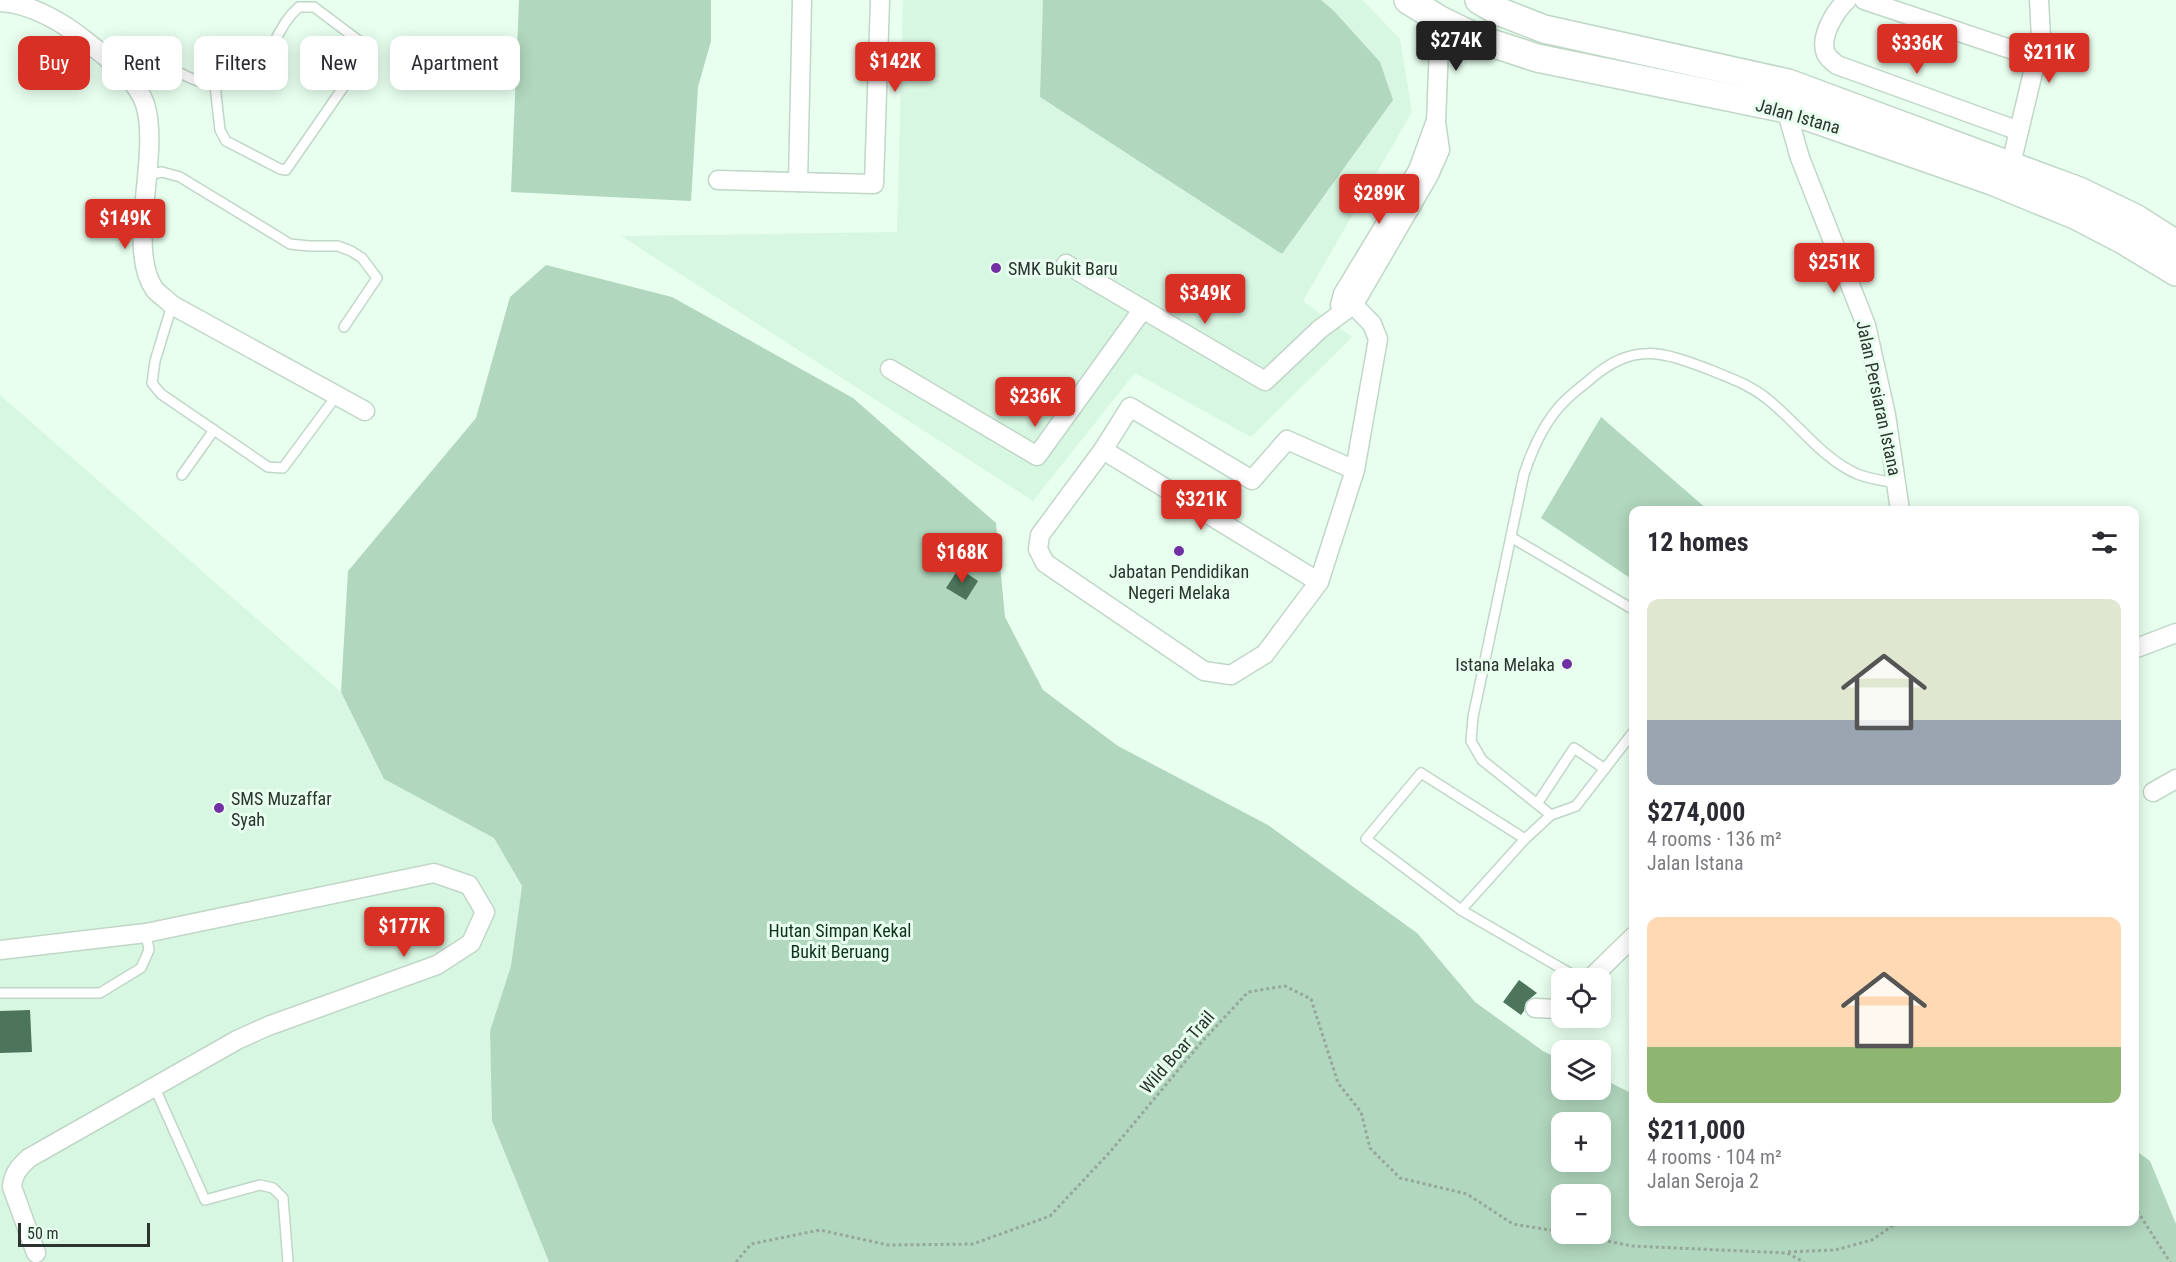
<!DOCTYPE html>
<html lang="en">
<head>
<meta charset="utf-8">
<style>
  body { margin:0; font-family:"Roboto Condensed",sans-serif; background:#f2f2f3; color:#2b2b33; height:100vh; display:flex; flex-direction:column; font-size:22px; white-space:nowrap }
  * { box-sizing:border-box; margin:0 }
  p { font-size:20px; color:#7c7c81 }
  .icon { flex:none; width:33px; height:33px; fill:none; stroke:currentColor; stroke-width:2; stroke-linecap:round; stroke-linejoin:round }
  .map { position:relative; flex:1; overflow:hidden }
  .side { position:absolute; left:1629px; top:506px; width:510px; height:720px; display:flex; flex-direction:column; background:#fff; border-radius:12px; box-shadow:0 3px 15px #0003 }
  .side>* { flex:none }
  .hud { position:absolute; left:18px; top:36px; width:570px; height:54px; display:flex; gap:12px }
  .buttons { position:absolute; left:1551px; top:968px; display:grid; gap:12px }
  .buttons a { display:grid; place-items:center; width:60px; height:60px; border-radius:12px; background:#fff; box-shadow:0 3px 15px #0003; font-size:30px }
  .scale { position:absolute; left:18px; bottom:15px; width:132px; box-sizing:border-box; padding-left:6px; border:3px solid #2b342e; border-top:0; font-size:16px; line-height:21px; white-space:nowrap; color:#2b342e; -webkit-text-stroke:4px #e8ffef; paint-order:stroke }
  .price { position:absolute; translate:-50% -51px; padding:0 14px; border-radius:6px; background:#d93025; color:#fff; font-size:20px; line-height:39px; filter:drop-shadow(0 2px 3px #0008) }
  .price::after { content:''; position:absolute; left:50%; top:36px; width:18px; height:14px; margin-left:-9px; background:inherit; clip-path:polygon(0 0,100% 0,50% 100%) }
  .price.on { background:#222; color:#fff }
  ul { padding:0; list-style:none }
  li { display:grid; align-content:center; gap:12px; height:318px; padding:0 18px }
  li span { display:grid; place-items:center; height:186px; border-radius:12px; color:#555 }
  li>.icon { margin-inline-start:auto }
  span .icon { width:108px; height:108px; fill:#fffc; stroke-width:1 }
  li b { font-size:26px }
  h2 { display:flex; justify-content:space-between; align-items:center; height:72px; padding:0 18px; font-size:26px }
  .tag { padding:0 21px; border-radius:12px; background:#fff; box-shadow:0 3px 15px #0003; font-size:21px; line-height:54px }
  .tag.on { background:#d93025; color:#fff }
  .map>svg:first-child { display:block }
</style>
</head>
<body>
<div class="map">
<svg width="2176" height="1262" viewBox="0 0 2176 1262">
  <rect width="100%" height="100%" fill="#e8ffef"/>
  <!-- built -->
  <g fill="#d8f7e2">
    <path d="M 903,0 L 1363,0 L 1400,39 L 1412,112 L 1303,301 L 1352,337 L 1251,437 L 1135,373 L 1033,501 L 621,236 L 897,232 Z"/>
    <path d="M 0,395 L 341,692 L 384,779 L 494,838 L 522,886 L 511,966 L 490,1031 L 492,1121 L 549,1262 L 0,1262 Z"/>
  </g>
  <!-- green -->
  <g fill="#b1d7be" fill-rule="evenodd">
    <path d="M 519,0 L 711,0 L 711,41 L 698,87 L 691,201 L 511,192 Z"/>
    <path d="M 1043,0 L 1321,0 L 1334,11 L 1380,62 L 1393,100 L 1282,254 L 1040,97 Z"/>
    <path d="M 546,265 L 672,297 L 853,398 L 996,523 L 1005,617 L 1043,690 L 1118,746 L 1268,825 L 1417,933 L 1475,1002 L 1543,1051 L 1561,1060 L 1562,1089 L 1600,1089 L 1601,1078 L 1633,1094 L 1634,1221 L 2134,1221 L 2135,1150 L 2150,1161 L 2176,1224 L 2176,1262 L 549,1262 L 492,1121 L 490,1031 L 511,966 L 522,886 L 494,838 L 384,779 L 341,692 L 348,571 L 476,418 L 510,297 ZM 1562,1122 L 1600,1122 L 1600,1161 L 1562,1161 ZM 1562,1194 L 1600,1194 L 1600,1233 L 1562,1233 Z"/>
    <path d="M 1601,417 L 1708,510 L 1634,510 L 1633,580 L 1541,518 Z"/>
  </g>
  <!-- building -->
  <g fill="#4c755b">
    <path d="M 959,568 L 978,581 L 966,600 L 946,588 Z"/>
    <path d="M 1519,980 L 1537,993 L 1526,1002 L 1524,1011 L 1521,1015 L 1503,1002 Z"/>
    <path d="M 30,1010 L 32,1052 L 0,1053 L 0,1011 Z"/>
  </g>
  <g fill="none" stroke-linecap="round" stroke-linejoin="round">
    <!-- service casing -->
    <g stroke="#c0d7c8" stroke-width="12">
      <g id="service">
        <path d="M 113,59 C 128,61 146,59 159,64 C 190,75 209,96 241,77 C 250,72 257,67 263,60 C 277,42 281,22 299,7 L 314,7 L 366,46 L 367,53 L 286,170 L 280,169 L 226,141 L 220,130 L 215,86"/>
        <path d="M 147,175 L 162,172 L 180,177 L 290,244 L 309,246 L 338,246 L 351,251 L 362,258 L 377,278 L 344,327"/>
        <path d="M 172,305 L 155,361 L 152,383 L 161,394 L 268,467 L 283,468 L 337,395"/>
        <path d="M 182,475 L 214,430"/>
        <path d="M 1511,537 L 1634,610"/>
        <path d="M 1537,804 L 1574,748 L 1605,769"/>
        <path d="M 1551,815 L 1482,760 L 1471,741 L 1473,717 L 1524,474 C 1532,450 1543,425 1560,406 C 1568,397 1578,389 1587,382 C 1633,341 1661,351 1713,371 C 1732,379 1750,385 1766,398 C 1796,421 1821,458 1857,474 C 1870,479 1883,481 1897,483"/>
        <path d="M 1525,839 L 1421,773 L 1366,839 L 1461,910 L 1578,978"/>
        <path d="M 1461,910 L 1525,839 L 1551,815 L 1576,806 L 1634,731"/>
        <path d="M 0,993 L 100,993 L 141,968 L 149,950 L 146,933"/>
        <path d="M 154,1086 L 205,1200 L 260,1185 L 273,1188 L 283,1198 L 288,1262"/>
      </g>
    </g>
    <!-- minor casing -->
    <g stroke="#c0d7c8" stroke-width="21">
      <g id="minor">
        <path d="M 1847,0 C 1835,11 1819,37 1826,54 C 1829,59 1833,62 1837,65 L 2019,131"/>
        <path d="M 1864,0 L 2037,58"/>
        <path d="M 0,2 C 30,3 64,23 86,41 C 107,58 136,78 145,104 C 161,155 125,249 155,290 C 160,295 167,300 172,305 L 365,411"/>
        <path d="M 1786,103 L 1786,109 L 1800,158 L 1866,325 L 1886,415 L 1900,510"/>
        <path d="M 2011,164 L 2041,39 L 2039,0"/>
        <path d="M 718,180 L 874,184 L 880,0"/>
        <path d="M 798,182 L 802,0"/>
        <path d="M 1066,264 L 1265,381 L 1320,329 L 1354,304 L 1429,175 L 1440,150 L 1436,122 L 1440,20"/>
        <path d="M 1343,294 L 1372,324 L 1378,339 L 1355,470 L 1319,582 L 1265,654 L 1231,675 L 1204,671 L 1045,563 L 1038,549 L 1040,535 L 1103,450 L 1130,407 L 1252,480 L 1287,440 L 1355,470"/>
        <path d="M 1340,305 L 1343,294 L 1418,170 L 1435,123"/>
        <path d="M 890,369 L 1037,456 L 1143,309"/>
        <path d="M 1103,450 L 1319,582"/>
        <path d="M 2134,649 L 2176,633"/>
        <path d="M 2153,792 L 2176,779"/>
        <path d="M 0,950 L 146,933 L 434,873 L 469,885 L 485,912 L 471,943 L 437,965 L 268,1026 L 237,1040 L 29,1158 C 19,1167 13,1174 12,1187 L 36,1253"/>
        <path d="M 1591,978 L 1634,936"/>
        <path d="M 1535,1008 L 1558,1009 L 1562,1006"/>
      </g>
    </g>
    <!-- primary casing -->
    <g stroke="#c0d7c8" stroke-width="30">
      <g id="primary">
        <path d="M 1408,0 L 1440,20 L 1479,39 L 1537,58 L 1786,109 L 1992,181 L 2077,216 L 2123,240 L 2176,272"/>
        <path d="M 1479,0 L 1498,11 L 1544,29 L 1788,83 L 2079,191 L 2135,218 L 2176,244"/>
      </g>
    </g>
    <!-- path -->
    <g stroke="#96a79b" stroke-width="3" stroke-dasharray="3 3" stroke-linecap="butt">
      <path d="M 2134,1206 L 2170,1262"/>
      <path d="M 1567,1233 L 1632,1246 L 1787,1253 L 1804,1262"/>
      <path d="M 1788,1252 L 1835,1250 L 1872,1240 L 1899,1221"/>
      <path d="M 736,1262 L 751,1244 L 820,1230 L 888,1245 L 973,1244 L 1050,1216 L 1110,1152 L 1199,1045 L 1248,992 L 1285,986 L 1311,999 L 1338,1083 L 1361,1112 L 1370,1148 L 1400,1178 L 1467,1194 L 1513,1224 L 1562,1232"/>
    </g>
    <!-- service -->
    <use href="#service" stroke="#fff" stroke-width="9"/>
    <!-- minor -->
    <use href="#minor" stroke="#fff" stroke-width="18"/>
    <!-- primary -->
    <use href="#primary" stroke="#fff" stroke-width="27"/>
  </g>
  <!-- markers -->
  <g fill="#7130a4" stroke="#e8ffef" stroke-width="2">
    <circle cx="996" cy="268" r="6"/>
    <circle cx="1179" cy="551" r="6"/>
    <circle cx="1567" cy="664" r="6"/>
    <circle cx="219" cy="808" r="6"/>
  </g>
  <g text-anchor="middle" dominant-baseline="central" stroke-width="6" stroke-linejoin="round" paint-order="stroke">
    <!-- street labels -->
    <g font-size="18" fill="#2b342e" stroke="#e8ffef">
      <text transform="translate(1798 116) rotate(16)">Jalan Istana</text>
      <text transform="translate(1879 398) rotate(78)">Jalan Persiaran Istana</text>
      <text transform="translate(1177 1052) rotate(-49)">Wild Boar Trail</text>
    </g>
    <!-- poi labels -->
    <g font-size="18" fill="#2b342e" stroke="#e8ffef" text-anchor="start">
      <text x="1008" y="268">SMK Bukit Baru</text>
      <text x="1179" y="571" text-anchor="middle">Jabatan Pendidikan<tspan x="1179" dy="21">Negeri Melaka</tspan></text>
      <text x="1555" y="664" text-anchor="end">Istana Melaka</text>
      <text x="231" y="798">SMS Muzaffar<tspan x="231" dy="21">Syah</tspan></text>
    </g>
    <!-- park labels -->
    <g font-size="18" fill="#0d311d" stroke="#e8ffef">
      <text x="840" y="930">Hutan Simpan Kekal<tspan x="840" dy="21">Bukit Beruang</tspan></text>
    </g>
  </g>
</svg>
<div class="buttons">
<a><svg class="icon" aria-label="locate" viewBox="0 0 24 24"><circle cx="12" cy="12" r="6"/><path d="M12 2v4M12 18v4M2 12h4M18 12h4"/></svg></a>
<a><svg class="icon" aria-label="layers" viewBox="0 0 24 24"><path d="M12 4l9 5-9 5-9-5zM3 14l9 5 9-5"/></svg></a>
<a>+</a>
<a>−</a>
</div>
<div class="scale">50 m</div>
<b class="price on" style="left:1456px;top:72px">$274K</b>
<b class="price" style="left:1917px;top:75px">$336K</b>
<b class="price" style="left:2049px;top:84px">$211K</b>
<b class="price" style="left:895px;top:93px">$142K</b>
<b class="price" style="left:1379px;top:225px">$289K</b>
<b class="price" style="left:125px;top:250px">$149K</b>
<b class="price" style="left:1834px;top:294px">$251K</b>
<b class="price" style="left:1205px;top:325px">$349K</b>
<b class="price" style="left:1035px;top:428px">$236K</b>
<b class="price" style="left:1201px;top:531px">$321K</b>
<b class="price" style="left:962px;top:584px">$168K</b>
<b class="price" style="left:404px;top:958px">$177K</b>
<div class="hud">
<a class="tag on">Buy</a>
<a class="tag">Rent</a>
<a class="tag">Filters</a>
<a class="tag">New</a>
<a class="tag">Apartment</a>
</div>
<section class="side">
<h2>12 homes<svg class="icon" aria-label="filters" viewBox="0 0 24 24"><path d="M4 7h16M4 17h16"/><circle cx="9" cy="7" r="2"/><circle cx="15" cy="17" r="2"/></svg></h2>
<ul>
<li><span style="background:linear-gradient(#dfe7d0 65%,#9aa5b1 0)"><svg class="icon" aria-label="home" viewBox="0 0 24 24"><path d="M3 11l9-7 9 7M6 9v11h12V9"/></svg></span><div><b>$274,000</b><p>4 rooms · 136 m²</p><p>Jalan Istana</p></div></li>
<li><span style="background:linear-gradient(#ffd9b3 70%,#8fb573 0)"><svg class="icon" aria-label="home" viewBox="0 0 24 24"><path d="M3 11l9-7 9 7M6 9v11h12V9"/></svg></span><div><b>$211,000</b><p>4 rooms · 104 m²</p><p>Jalan Seroja 2</p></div></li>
</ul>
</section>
</div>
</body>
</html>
